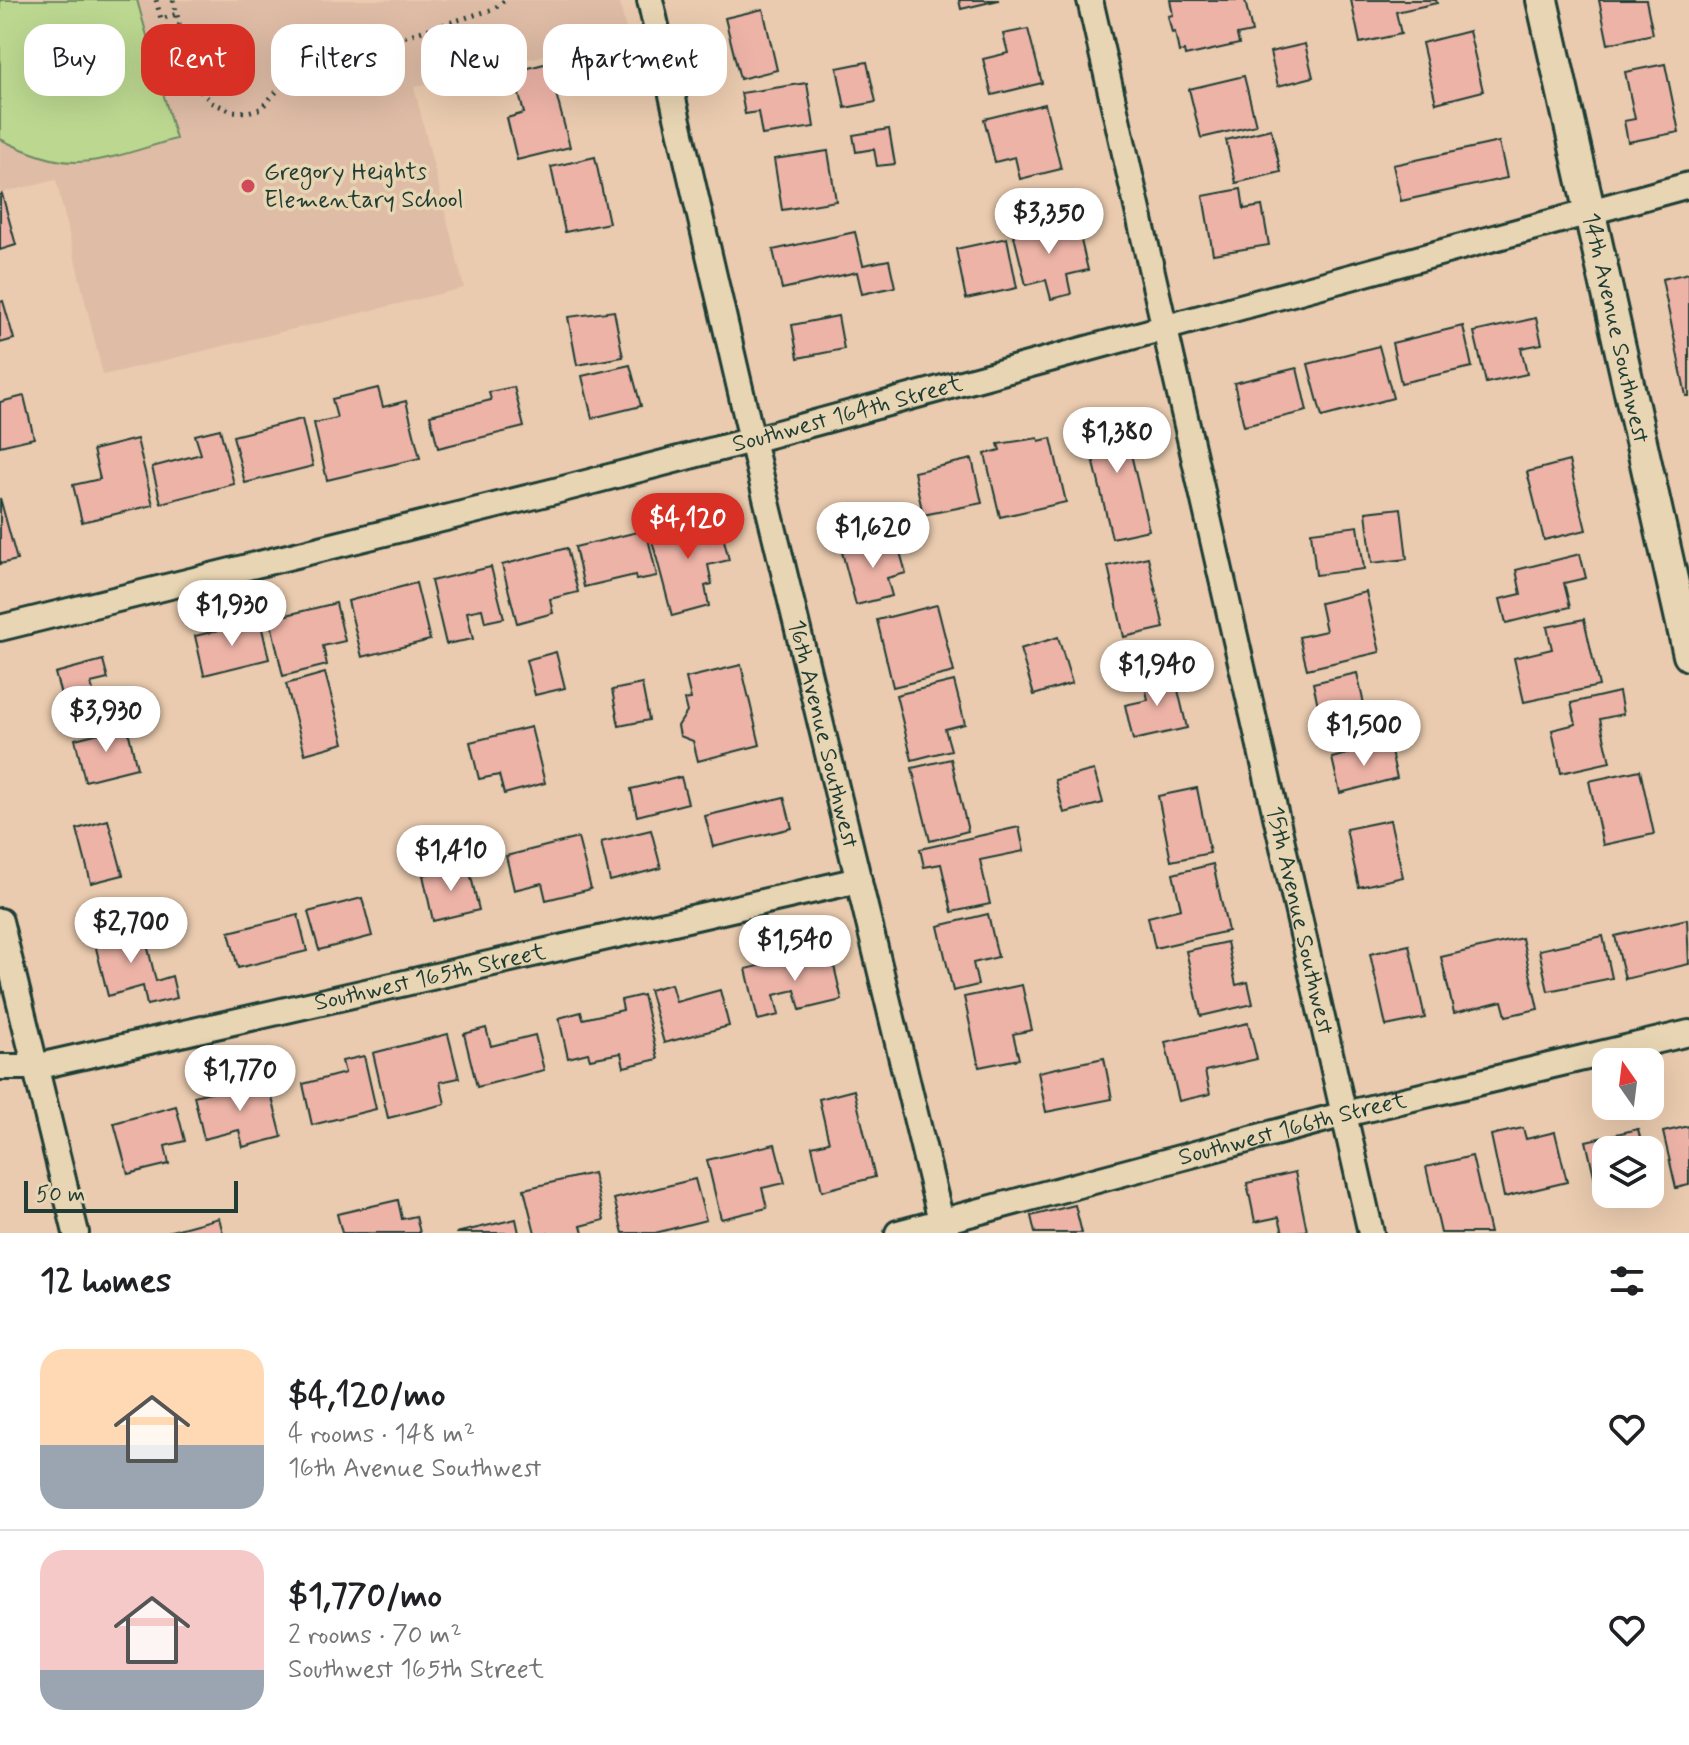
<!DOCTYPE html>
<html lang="en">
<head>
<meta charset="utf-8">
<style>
  body { margin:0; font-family:Mynerve,sans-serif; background:#f2f2f2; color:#202124; height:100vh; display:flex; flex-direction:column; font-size:30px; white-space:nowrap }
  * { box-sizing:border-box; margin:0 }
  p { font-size:26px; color:#757577 }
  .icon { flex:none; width:44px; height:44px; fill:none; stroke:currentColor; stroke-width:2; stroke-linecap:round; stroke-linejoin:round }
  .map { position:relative; height:1233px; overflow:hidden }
  .details { display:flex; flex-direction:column; background:#fff; flex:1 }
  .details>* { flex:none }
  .hud { position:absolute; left:24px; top:24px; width:800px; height:72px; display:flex; gap:16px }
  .needle { width:52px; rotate:346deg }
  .fabs { position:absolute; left:1592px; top:1048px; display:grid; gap:16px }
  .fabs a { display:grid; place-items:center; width:72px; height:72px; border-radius:16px; background:#fff; box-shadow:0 8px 32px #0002; font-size:40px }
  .scale { position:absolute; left:24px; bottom:20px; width:214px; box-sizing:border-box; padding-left:8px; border:4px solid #1f3d34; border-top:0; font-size:22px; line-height:28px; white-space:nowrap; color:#1f3d34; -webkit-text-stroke:6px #e8d5b3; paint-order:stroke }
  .price { position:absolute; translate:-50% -68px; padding:0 18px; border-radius:28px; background:#fff; color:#222; font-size:26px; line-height:52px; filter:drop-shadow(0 2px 4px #0008) }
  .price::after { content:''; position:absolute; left:50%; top:48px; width:24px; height:18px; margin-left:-12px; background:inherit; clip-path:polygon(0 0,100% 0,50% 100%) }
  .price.current { background:#d93025; color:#fff }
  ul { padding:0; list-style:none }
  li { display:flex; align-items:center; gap:24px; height:200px; padding:0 40px }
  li+li { border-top:2px solid #e0e0e0 }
  li span { display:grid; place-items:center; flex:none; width:224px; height:160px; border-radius:24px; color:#555 }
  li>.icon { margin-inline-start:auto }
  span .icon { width:96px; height:96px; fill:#fffc; stroke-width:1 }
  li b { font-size:34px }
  h2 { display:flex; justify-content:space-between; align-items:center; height:96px; padding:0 40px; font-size:34px }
  .chip { padding:0 28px; border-radius:24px; background:#fff; box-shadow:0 8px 32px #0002; font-size:28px; line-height:72px }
  .chip.current { background:#d93025; color:#fff }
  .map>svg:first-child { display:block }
</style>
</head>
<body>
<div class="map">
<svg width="1689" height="1233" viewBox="0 0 1689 1233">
  <rect width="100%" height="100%" fill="#eacbaf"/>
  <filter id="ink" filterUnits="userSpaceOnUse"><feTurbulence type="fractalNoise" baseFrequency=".0125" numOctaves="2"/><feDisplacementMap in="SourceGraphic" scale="16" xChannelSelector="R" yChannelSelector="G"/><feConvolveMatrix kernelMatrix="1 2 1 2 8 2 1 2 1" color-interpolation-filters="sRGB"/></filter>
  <g filter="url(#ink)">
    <!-- built -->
    <path fill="#dfbca6" d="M 0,0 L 619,0 L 627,35 L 414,87 L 464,288 L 103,375 L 56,180 L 0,193 Z"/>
    <!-- green -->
    <path fill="#bcd890" stroke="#6e8a62" stroke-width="2" d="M 0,0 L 137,0 L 176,139 C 145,147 111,161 78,162 C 54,163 22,150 0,139 Z"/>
    <!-- building -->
    <g fill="#edb3a7" stroke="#1f3d34" stroke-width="2">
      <path d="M 959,0 L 999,0 L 961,9 Z"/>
      <path d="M 1170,0 L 1245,0 L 1252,32 L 1237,35 L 1239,44 L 1185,56 L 1184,51 L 1179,52 L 1175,32 L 1172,33 L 1168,16 L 1173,15 Z"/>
      <path d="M 1351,0 L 1436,0 L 1437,3 L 1396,12 L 1401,34 L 1360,43 Z"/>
      <path d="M 1599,0 L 1646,0 L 1653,34 L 1608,44 Z"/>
      <path d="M 763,9 L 777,70 L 740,79 L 725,18 Z"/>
      <path d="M 1028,29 L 1042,83 L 992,95 L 983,59 L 1008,53 L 1003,34 Z"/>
      <path d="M 1469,31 L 1483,91 L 1436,103 L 1422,43 Z"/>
      <path d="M 1305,44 L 1313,77 L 1278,86 L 1270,52 Z"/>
      <path d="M 867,62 L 876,102 L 845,108 L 837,68 Z"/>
      <path d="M 548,63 L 570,147 L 517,160 L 507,118 L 524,113 L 513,72 Z"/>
      <path d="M 1665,64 L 1679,132 L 1628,142 L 1624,121 L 1635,119 L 1625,72 Z"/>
      <path d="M 1244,76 L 1256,125 L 1201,138 L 1189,89 Z"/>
      <path d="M 807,83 L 814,127 L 762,135 L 758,112 L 745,114 L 741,93 Z"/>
      <path d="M 1045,104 L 1061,169 L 1020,179 L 1015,157 L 995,162 L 984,119 Z"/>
      <path d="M 889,129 L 895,164 L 877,166 L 874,149 L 856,152 L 853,135 Z"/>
      <path d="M 1271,129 L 1281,172 L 1236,183 L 1226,140 Z"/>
      <path d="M 1499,142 L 1507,178 L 1401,201 L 1393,165 Z"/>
      <path d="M 828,151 L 836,201 L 782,210 L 774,159 Z"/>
      <path d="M 595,157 L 609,223 L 565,232 L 551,167 Z"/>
      <path d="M 1241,189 L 1244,209 L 1262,206 L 1269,245 L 1213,254 L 1203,196 Z"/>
      <path d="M 2,194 L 16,245 L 0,250 L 0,195 Z"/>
      <path d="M 1054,218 L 1058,237 L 1079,232 L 1088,270 L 1067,275 L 1071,294 L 1051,299 L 1046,280 L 1026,285 L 1012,228 Z"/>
      <path d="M 855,232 L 863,265 L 889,260 L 895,287 L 862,294 L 857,272 L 782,289 L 773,250 Z"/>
      <path d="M 1007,238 L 1017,288 L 966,299 L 956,249 Z"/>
      <path d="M 1689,273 L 1689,396 L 1686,396 L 1662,279 Z"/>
      <path d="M 3,301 L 14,339 L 0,343 L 0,302 Z"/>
      <path d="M 614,311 L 623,357 L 577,365 L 568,317 Z"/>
      <path d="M 838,316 L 844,349 L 798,358 L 792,325 Z"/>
      <path d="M 1536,318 L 1542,344 L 1521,348 L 1527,374 L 1486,383 L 1474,332 Z"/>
      <path d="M 1463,326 L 1472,367 L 1401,383 L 1392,343 Z"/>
      <path d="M 1379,346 L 1393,398 L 1322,417 L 1308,364 Z"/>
      <path d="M 630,365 L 641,406 L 592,418 L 582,376 Z"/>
      <path d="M 1297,368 L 1307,411 L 1244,426 L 1234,383 Z"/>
      <path d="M 514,387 L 524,427 L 438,448 L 430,415 L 491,400 L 489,392 Z"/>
      <path d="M 378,388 L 383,407 L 406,401 L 420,458 L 327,480 L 314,423 L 337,418 L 332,399 Z"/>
      <path d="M 24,396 L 34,438 L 0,446 L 0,402 Z"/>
      <path d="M 1121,412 L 1149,530 L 1112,538 L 1084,421 Z"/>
      <path d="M 302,419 L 313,466 L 245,483 L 233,436 Z"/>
      <path d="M 220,429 L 234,484 L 161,503 L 152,467 L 201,454 L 195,435 Z"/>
      <path d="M 1038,438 L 1039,441 L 1051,438 L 1066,502 L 1000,517 L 985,454 L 1000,450 L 998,444 Z"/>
      <path d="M 137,439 L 153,505 L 82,522 L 73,485 L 100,479 L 93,450 Z"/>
      <path d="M 972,459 L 982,503 L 923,515 L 914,472 Z"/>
      <path d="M 1569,461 L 1586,530 L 1544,540 L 1527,472 Z"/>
      <path d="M 0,498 L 17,560 L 0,564 Z"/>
      <path d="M 1401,508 L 1407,559 L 1372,563 L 1366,512 Z"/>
      <path d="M 699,517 L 701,525 L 719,520 L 729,560 L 708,565 L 712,584 L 705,586 L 709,606 L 672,616 L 649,529 Z"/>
      <path d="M 1358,526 L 1364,569 L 1316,575 L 1311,532 Z"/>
      <path d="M 646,530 L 657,576 L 636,580 L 635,575 L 584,587 L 575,547 Z"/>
      <path d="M 896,538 L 906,573 L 887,578 L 892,596 L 856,605 L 842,552 Z"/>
      <path d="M 567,548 L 578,592 L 550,599 L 553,613 L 517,623 L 502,565 Z"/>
      <path d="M 1580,554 L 1586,578 L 1564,583 L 1570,607 L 1506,623 L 1500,599 L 1521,594 L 1516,570 Z"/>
      <path d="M 1148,557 L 1164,628 L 1124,637 L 1108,566 Z"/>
      <path d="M 491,567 L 504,618 L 485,622 L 482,609 L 467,612 L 473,639 L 446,644 L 431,581 Z"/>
      <path d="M 416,583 L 430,640 L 362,657 L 348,601 Z"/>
      <path d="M 1366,592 L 1380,652 L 1307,669 L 1299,637 L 1326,631 L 1320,603 Z"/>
      <path d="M 336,603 L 345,641 L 323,646 L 327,665 L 283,676 L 270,619 Z"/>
      <path d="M 937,605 L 954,672 L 893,687 L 877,620 Z"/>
      <path d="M 1584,619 L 1599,686 L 1524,702 L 1514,658 L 1552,649 L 1547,627 Z"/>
      <path d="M 260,620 L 269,659 L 204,675 L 195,636 Z"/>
      <path d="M 1058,637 L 1072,683 L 1034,695 L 1020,649 Z"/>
      <path d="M 556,652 L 565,688 L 535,695 L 526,660 Z"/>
      <path d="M 103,660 L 108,679 L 91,683 L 98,713 L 68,721 L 55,673 Z"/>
      <path d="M 741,665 L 760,745 L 698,761 L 693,741 L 680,736 L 678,726 L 687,712 L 684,700 L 691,699 L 686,678 Z"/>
      <path d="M 1173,669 L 1187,728 L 1133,740 L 1125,705 L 1148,700 L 1143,676 Z"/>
      <path d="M 325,673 L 344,743 L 305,754 L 286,684 Z"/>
      <path d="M 1357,673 L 1370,731 L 1326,741 L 1313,683 Z"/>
      <path d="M 954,681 L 965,724 L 945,729 L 951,750 L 912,760 L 896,695 Z"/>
      <path d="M 642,684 L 649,720 L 619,726 L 612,690 Z"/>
      <path d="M 1619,692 L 1623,714 L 1600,719 L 1610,762 L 1561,773 L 1552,730 L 1576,724 L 1571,703 Z"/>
      <path d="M 127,726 L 137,768 L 85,781 L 75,739 Z"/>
      <path d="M 531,727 L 545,783 L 504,794 L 499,775 L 479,779 L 470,742 Z"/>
      <path d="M 1389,743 L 1397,778 L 1340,793 L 1332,758 Z"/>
      <path d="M 951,759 L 968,831 L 930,841 L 912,768 Z"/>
      <path d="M 1094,770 L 1103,803 L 1064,813 L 1055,780 Z"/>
      <path d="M 1640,770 L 1654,834 L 1603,845 L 1589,781 Z"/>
      <path d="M 681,777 L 688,803 L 637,816 L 631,789 Z"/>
      <path d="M 1197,788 L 1210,853 L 1171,861 L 1158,796 Z"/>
      <path d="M 784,797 L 792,828 L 713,847 L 705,816 Z"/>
      <path d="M 108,820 L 123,875 L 91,883 L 77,829 Z"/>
      <path d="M 1390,820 L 1403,877 L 1359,887 L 1346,829 Z"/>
      <path d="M 1019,827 L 1024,851 L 980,860 L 990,904 L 952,912 L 941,864 L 924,867 L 920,849 Z"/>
      <path d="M 651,830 L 661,868 L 610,881 L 601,842 Z"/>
      <path d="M 578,838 L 591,889 L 546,900 L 542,883 L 514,890 L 506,856 Z"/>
      <path d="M 468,864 L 479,910 L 433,921 L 423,875 Z"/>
      <path d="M 1213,864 L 1228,931 L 1155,948 L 1148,917 L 1181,909 L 1173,874 Z"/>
      <path d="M 362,898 L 372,936 L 319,950 L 308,912 Z"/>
      <path d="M 988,914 L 998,957 L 973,963 L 978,985 L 953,991 L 938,926 Z"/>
      <path d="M 298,915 L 307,951 L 238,968 L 229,932 Z"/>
      <path d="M 1687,919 L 1689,964 L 1625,979 L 1615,936 Z"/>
      <path d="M 142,924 L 156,981 L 172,976 L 177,998 L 147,1005 L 143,986 L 108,996 L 93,936 Z"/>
      <path d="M 1603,936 L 1612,978 L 1548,991 L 1539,950 Z"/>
      <path d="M 1522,938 L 1538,1009 L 1506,1016 L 1502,1001 L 1454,1013 L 1441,957 Z"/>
      <path d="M 1227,942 L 1236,985 L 1248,982 L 1253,1004 L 1201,1016 L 1186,951 Z"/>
      <path d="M 1409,945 L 1425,1018 L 1386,1026 L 1370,954 Z"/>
      <path d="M 830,949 L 842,1000 L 800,1010 L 795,990 L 774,995 L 779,1015 L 758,1020 L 746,969 Z"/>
      <path d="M 671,984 L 676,1002 L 720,990 L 729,1026 L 664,1043 L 649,990 Z"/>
      <path d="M 1022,985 L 1032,1030 L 1013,1034 L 1019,1059 L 979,1067 L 964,997 Z"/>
      <path d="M 643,995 L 658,1059 L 624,1067 L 621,1053 L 590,1059 L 588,1053 L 568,1058 L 559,1018 L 581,1012 L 583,1019 L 623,1010 L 621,1000 Z"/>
      <path d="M 1248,1023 L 1257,1059 L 1205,1071 L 1210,1094 L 1179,1101 L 1165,1042 Z"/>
      <path d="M 486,1028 L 491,1046 L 535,1035 L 544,1070 L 477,1087 L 464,1034 Z"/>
      <path d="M 448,1034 L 459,1078 L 440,1082 L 445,1104 L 388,1118 L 373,1053 Z"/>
      <path d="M 364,1056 L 376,1109 L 312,1125 L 303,1084 L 345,1073 L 342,1061 Z"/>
      <path d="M 1104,1058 L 1112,1099 L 1046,1112 L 1038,1072 Z"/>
      <path d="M 267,1078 L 282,1137 L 243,1147 L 239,1130 L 204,1139 L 194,1096 Z"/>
      <path d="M 854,1090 L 875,1177 L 822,1191 L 812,1146 L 829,1142 L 819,1099 Z"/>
      <path d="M 176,1106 L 185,1141 L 165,1146 L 169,1164 L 128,1174 L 114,1123 Z"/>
      <path d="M 1689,1126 L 1689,1185 L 1676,1188 L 1663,1132 Z"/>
      <path d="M 1523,1128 L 1526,1139 L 1555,1132 L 1567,1182 L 1504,1197 L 1491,1135 Z"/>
      <path d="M 1638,1129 L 1643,1150 L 1606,1150 L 1606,1194 L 1613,1194 L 1599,1197 L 1586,1141 Z"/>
      <path d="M 775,1144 L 785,1183 L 762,1188 L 767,1208 L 721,1219 L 707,1160 Z"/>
      <path d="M 1472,1156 L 1490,1233 L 1441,1233 L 1426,1167 Z"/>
      <path d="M 1295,1172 L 1307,1231 L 1283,1233 L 1279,1217 L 1255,1222 L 1247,1183 Z"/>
      <path d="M 593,1173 L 604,1220 L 581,1226 L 583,1233 L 535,1233 L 524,1189 Z"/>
      <path d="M 695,1179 L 706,1220 L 655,1233 L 623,1233 L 614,1199 Z"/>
      <path d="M 398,1200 L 402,1219 L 416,1216 L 420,1233 L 342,1233 L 337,1214 Z"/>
      <path d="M 1075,1205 L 1082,1233 L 1035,1233 L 1031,1216 Z"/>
      <path d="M 219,1218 L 223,1233 L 167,1233 L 167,1232 Z"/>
      <path d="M 516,1219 L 519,1233 L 456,1233 Z"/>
    </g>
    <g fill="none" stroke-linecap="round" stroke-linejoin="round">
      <!-- minor casing -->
      <g stroke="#1f3d34" stroke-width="30">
        <g id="minor">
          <path id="s1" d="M 650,0 L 752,440 L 944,1233"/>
          <path id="s2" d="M 1090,0 L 1371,1233"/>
          <path id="s3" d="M 0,628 L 555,491 L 752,440 L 1689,185"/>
          <path d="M 0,921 L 76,1233"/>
          <path id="s4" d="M 0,1067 L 35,1067 L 859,880"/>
          <path id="s5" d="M 898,1233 L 1345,1114 L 1689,1033"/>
        </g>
      </g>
      <!-- tertiary casing -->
      <g stroke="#1f3d34" stroke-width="36">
        <g id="tertiary">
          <path id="s6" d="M 1542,0 L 1689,655"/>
        </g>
      </g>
      <!-- path -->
      <g stroke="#1f3d34" stroke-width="5" stroke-dasharray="2 6" stroke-linecap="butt">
        <path d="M 156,0 L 161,19 L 177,14"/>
        <path d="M 173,0 L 196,87 L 213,103 L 232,111 L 247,112 L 260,109 L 283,85 L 309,66 L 494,9 L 505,0"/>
      </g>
      <!-- minor -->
      <use href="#minor" stroke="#e8d5b3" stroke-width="24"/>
      <!-- tertiary -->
      <use href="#tertiary" stroke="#e8d5b3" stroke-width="30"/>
    </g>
  </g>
  <!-- markers -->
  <circle fill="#d1495b" stroke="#e8d5b3" stroke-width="3" cx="248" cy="186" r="8"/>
  <g text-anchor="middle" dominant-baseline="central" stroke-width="7" stroke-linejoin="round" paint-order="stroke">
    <!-- poi labels -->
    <g font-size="24" fill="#1f3d34" stroke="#e8d5b3" text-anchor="start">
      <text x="264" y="172">Gregory Heights<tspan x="264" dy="28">Elementary School</tspan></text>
    </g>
    <!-- street labels -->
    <g font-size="24" fill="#1f3d34" stroke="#e8d5b3">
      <text stroke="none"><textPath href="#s6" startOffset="336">14th Avenue Southwest</textPath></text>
      <text stroke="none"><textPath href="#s3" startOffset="874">Southwest 164th Street</textPath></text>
      <text stroke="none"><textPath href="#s1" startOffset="754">16th Avenue Southwest</textPath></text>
      <text stroke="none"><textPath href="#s2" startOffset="944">15th Avenue Southwest</textPath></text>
      <text stroke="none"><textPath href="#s4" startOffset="440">Southwest 165th Street</textPath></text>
      <text stroke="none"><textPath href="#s5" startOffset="408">Southwest 166th Street</textPath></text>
    </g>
  </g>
</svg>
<div class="fabs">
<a><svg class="needle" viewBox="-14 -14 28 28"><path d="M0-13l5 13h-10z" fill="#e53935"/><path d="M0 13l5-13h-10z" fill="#757577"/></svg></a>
<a><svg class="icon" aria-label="layers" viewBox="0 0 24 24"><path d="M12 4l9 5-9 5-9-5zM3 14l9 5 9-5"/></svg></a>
</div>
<div class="scale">50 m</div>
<b class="price" style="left:1049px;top:256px">$3,350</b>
<b class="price" style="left:1117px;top:475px">$1,380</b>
<b class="price current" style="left:688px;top:561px">$4,120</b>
<b class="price" style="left:873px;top:570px">$1,620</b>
<b class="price" style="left:232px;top:648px">$1,930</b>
<b class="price" style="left:1157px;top:708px">$1,940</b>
<b class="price" style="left:106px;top:754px">$3,930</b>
<b class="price" style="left:1364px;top:768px">$1,500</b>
<b class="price" style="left:451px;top:893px">$1,410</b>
<b class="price" style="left:131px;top:965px">$2,700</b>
<b class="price" style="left:795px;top:983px">$1,540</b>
<b class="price" style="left:240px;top:1113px">$1,770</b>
<div class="hud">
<a class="chip">Buy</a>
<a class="chip current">Rent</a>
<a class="chip">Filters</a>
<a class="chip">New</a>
<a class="chip">Apartment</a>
</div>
</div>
<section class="details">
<h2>12 homes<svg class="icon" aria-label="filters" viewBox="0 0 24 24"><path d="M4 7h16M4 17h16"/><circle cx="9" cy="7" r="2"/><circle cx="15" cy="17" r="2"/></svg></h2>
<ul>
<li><span style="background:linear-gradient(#ffd9b3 60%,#9aa5b1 0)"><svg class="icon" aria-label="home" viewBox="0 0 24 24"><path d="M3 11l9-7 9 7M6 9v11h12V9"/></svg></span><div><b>$4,120/mo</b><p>4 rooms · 148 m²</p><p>16th Avenue Southwest</p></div><svg class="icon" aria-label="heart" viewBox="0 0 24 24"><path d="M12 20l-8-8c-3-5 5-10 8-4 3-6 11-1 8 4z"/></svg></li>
<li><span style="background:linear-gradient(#f6c9c9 75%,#9aa5b1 0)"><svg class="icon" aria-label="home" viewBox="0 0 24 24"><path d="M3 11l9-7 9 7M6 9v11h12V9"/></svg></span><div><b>$1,770/mo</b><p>2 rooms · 70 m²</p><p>Southwest 165th Street</p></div><svg class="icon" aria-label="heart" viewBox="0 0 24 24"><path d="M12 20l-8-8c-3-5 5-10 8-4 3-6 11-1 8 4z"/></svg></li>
</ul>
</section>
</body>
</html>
